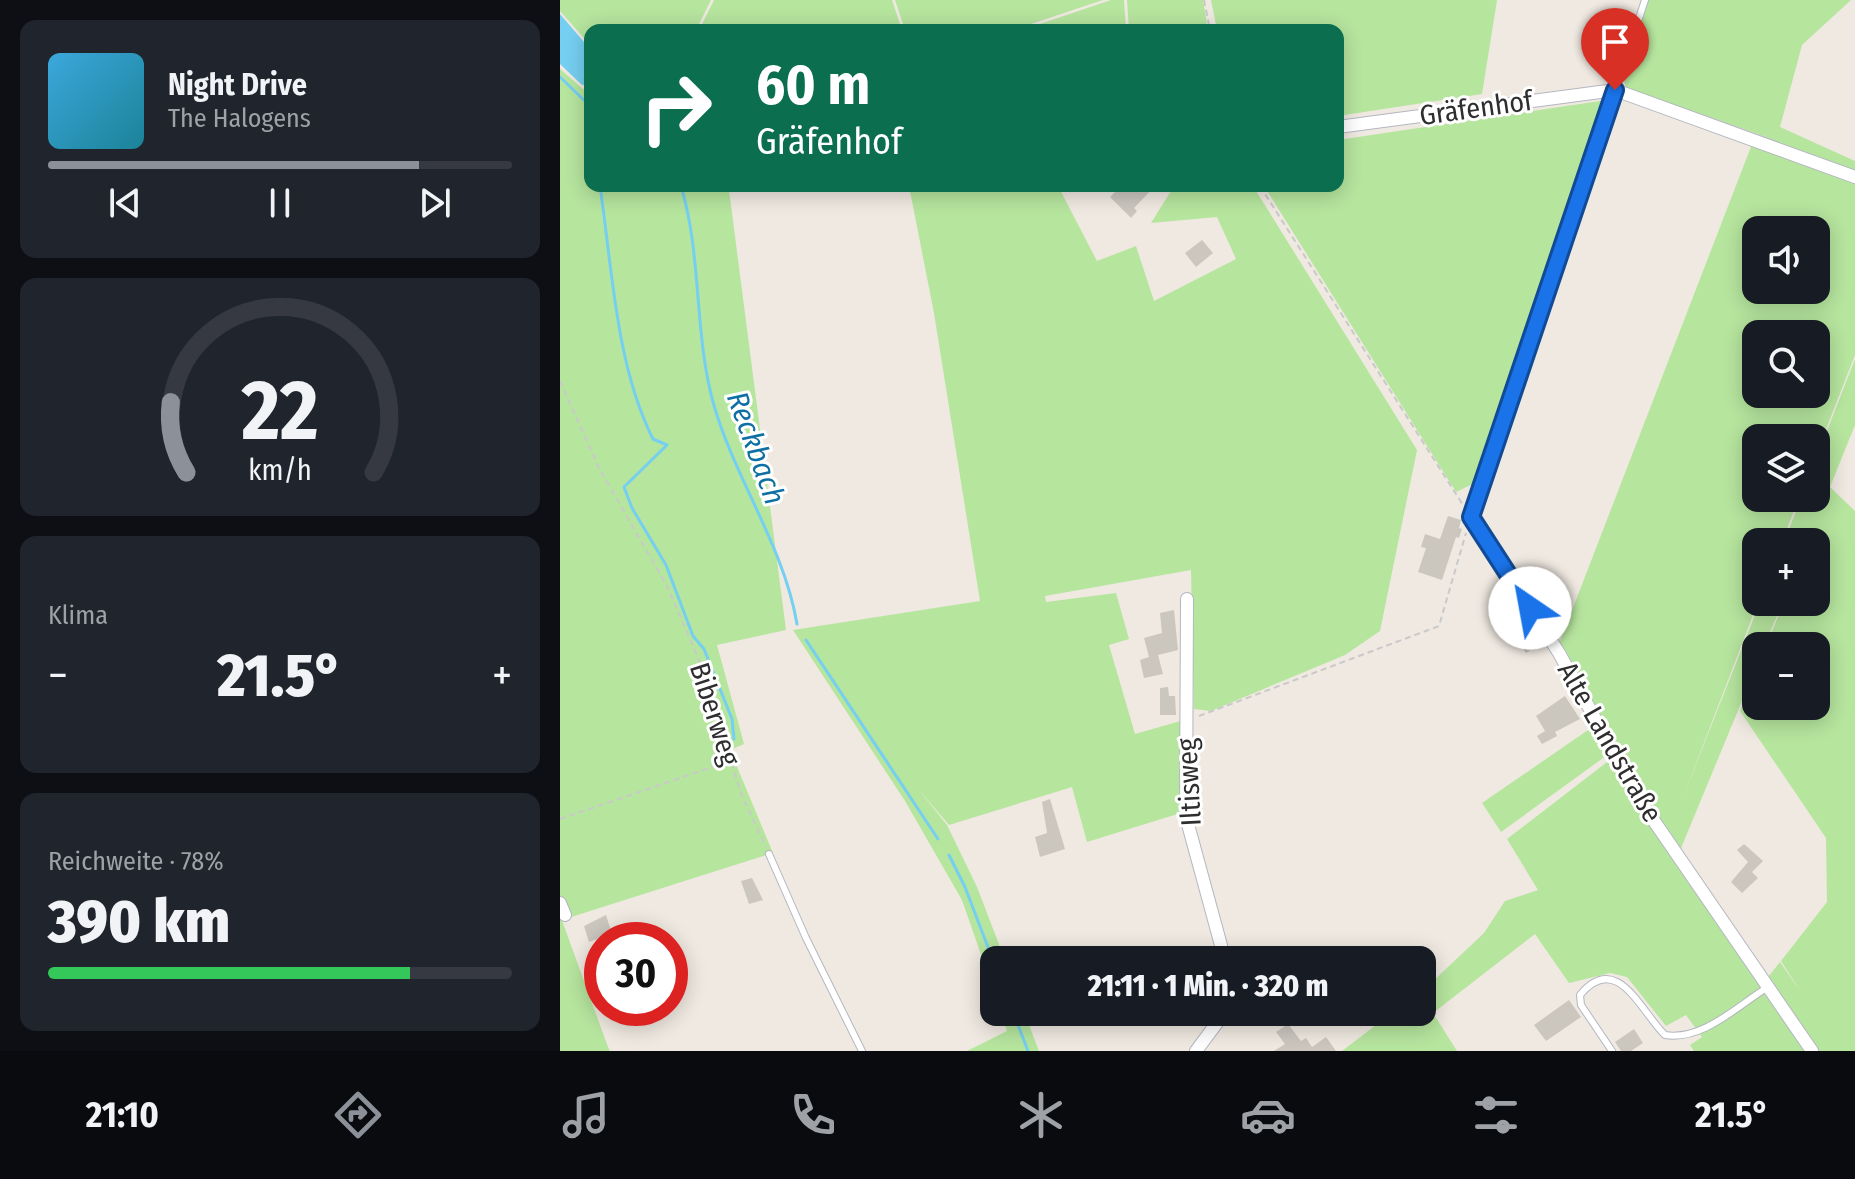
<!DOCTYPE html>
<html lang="de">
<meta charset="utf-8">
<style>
body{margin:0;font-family:"Fira Sans Condensed",sans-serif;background:#20242c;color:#f1f3f6;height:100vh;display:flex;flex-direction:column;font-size:30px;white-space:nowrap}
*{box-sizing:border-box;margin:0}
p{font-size:26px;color:#9ea1a6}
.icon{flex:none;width:44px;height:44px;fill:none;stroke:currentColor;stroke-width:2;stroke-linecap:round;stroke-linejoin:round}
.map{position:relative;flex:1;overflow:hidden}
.drawer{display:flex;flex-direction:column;gap:20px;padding:20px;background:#0d0f14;width:560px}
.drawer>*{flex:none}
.guide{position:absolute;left:24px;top:24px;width:760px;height:168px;border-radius:16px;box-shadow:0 4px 20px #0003;background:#0b6e4f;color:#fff;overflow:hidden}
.controls{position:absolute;left:1182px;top:216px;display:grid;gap:16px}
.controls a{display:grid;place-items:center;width:88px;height:88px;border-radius:16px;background:#171b24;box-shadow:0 4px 20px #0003;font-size:40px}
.speed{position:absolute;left:24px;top:922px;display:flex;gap:16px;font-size:40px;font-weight:700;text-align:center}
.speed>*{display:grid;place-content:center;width:104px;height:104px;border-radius:50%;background:#171b24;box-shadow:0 4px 20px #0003;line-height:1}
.speed .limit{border:12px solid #d22;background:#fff;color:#111}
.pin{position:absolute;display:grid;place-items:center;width:68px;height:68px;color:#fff;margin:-82px -34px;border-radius:50% 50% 50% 0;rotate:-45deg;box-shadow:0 0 8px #0007}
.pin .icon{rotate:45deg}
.me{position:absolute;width:88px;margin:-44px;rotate:327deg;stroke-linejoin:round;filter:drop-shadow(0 0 6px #0008)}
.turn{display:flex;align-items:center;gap:28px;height:168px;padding:0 40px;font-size:36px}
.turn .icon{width:104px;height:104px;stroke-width:2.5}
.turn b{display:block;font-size:56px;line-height:68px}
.big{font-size:60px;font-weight:800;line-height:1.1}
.drawer .card{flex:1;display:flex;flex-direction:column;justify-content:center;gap:12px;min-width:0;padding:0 28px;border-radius:16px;background:#20242c}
.drawer .dial{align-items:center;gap:0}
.dial svg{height:208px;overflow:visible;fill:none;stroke:#363941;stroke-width:7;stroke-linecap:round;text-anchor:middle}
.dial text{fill:#f1f3f6;stroke:none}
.song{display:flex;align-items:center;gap:24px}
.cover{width:96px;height:96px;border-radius:12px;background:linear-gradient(135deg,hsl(200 70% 55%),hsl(190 70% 35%))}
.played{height:8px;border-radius:4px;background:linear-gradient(90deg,#8c9099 80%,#363941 80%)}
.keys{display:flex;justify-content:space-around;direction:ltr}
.heat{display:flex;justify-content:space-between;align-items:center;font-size:44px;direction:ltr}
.charge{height:12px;border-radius:6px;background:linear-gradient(90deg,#34c759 78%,#363941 0)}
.trip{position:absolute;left:420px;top:946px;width:456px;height:80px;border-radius:16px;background:#171b24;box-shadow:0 4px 20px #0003;font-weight:800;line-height:80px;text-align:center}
.tabs{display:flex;height:128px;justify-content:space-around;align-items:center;background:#090b0e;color:#9ea1a6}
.tabs .icon{width:56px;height:56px}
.tabs .selected{color:#8c9099}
.tabs b{font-size:36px;color:#f1f3f6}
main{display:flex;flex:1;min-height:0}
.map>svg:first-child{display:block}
.green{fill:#b6e59e;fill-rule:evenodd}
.water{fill:#75cff0}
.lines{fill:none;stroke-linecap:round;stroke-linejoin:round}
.stream{stroke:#75cff0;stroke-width:3}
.building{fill:#cbc7bf}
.service-casing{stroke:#b4b7c1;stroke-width:8}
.minor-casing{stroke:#b4b7c1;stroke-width:14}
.path{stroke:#c9c9c9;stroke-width:2;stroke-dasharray:6 4;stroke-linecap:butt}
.service{stroke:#fff;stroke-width:6}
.minor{stroke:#fff;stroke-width:12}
.route-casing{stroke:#114b97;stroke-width:20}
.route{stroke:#1a73e8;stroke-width:14}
.labels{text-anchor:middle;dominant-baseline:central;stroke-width:6;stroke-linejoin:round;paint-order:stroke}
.street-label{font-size:28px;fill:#2e2e2e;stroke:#fff}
.water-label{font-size:30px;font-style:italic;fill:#0d6fa3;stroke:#fff}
</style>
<main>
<section class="drawer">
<div class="card">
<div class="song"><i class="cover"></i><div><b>Night Drive</b><p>The Halogens</p></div></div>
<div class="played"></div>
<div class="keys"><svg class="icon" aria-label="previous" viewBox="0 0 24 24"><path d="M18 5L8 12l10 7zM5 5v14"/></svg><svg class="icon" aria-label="pause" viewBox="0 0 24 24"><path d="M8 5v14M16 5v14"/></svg><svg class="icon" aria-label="next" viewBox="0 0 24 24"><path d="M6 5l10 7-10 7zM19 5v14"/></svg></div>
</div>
<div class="card dial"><svg viewBox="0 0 100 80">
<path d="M14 69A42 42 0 1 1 86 69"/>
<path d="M14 69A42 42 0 0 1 8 42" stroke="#8c9099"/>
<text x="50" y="56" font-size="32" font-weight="700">22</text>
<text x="50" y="72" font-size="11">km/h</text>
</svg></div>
<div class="card"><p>Klima</p>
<div class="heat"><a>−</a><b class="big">21.5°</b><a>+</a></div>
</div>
<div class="card"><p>Reichweite · 78%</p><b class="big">390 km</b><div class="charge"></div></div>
</section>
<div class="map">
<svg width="1295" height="1051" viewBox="0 0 1295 1051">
<rect width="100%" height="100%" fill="#efe9e1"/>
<g class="green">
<path d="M0,0H151L136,30H30V45L0,11Z"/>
<path d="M154,0H332L342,30H139Z"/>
<path d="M335,0H543L453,30H345Z"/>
<path d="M551,0H564L566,30H462Z"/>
<path d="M567,0H643L648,30H569Z"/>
<path d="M651,0H937L922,94L778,116V30H657Z"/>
<path d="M1088,0H1291L1242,45L1220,127L1295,161V173L1198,134L1066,88L1064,80Z"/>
<path d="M0,69L23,89L30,87V186H188L169,190L226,630L157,645L184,744L170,750L213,853L8,918L0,897Z"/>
<path d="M1047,100L917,482L896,492L704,186H778V140Z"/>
<path d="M1194,139L1295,179V355L1256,455V438H1196V498H1239L1222,542H1196V602H1198L1122,800L1200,602H1223L1204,646H1196V667L1119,853L999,644ZM1196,230H1256V290H1196ZM1196,334H1256V394H1196Z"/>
<path d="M349,186H498L537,261L576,246L594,301L676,259L657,217L591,223L614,186H693L857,450L820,631L785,655L651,711L634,709L631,570L485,596L486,602L556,593L569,639L549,645L575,734L624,720V812L527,842L512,787L389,825L359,790L387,825L417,887L445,960H434V992L402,900L345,801L233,630L420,601L374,313Z"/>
<path d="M1295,359V425L1270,487L1295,511V1051H1254L1205,981L1220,962L1241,992L1221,961L1267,902L1266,838L1180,711L1196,672V706H1256V646H1206L1224,602H1256V542H1224L1241,498H1256V459Z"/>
<path d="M1034,726L1050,753L941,832L922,803Z"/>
<path d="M1051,759L1247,1051H1134L1130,1045L1142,1037L1126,1015L1106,1026L1067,977L1050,973L1009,983L975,934L873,1013L897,1051H782L833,1012H862V990L869,985L875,991L870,984L924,933L945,901L978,890L947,839Z"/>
<path d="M0,915L48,1047L50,1051H0Z"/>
<path d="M441,1012H464L479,1051H407L447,1031Z"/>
</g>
<path class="water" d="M0,14L30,49V85H22L0,64Z"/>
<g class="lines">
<g class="stream">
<path d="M0,77L30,106"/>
<path d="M29,105L30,116"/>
<path d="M40,186C52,267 56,366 93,439L107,445L64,487L72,508L106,565L133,636L144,649L172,719L174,739"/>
<path d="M121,186C142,256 134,332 153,402C174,478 224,546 237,624"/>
<path d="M246,640L378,839"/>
<path d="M389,855L405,887L434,963"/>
<path d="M453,1012L468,1051"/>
</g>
</g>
<g class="building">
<path d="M561,186H595L574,208L577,211L571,218L550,197Z"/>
<path d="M642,240L653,253L636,267L625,253Z"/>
<path d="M888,516L901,520L899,528L902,529L899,538L896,537L882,580L858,572L866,548L861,547L865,534L880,539Z"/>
<path d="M614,610L618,650L598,655L603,674L584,678L580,660L589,657L584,638L602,633L600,613Z"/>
<path d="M972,628L982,643L966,653L956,639Z"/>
<path d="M608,687L609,696H615L616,715H600V688Z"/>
<path d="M1005,696L1020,719L995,732L997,736L982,744L977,736L985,731L976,716Z"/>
<path d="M490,799L505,849L480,857L475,837L487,833L482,802Z"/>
<path d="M1184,844L1203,861L1192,872L1198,878L1182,893L1171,882L1188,862L1177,850Z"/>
<path d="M192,878L203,900L189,904L181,881Z"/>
<path d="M46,915L52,934L29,942L24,926Z"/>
<path d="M1009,1000L1021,1017L986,1041L974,1025Z"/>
<path d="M728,1024L741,1041L746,1038L752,1047L766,1037L776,1051H714L725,1044L716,1032Z"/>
<path d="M1074,1029L1083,1043L1071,1051H1061L1055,1042Z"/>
</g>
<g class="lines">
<defs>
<g id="service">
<path d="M1055,90L1085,0"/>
<path d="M209,854L246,938L302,1051"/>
<path d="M1052,1051L1021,1005L1020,995C1057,950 1081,1012 1105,1035C1143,1041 1177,1006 1208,987"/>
</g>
<g id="minor">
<path d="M1055,90L911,517L999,653L1081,802L1252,1051"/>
<path d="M778,127L1055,90L1295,177"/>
<path d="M627,599L626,817L665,960"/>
<path d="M0,903L5,915"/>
<path d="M636,1051L665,1012"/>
</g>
</defs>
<use href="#service" class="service-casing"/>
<use href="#minor" class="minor-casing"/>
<g class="path">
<path d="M644,0L650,30"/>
<path d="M700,186L903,505"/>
<path d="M0,381L39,468L108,588L139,660L182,796L206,847"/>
<path d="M639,716L879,626L906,533"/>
<path d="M0,819L170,761"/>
</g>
<use href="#service" class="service"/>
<use href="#minor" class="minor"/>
</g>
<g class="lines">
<defs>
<path id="route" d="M970,608L911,517L1055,90"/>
</defs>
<use href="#route" class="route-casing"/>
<use href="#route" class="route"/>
</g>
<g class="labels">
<g class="street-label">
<text transform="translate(916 108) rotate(-8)">Gräfenhof</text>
<text transform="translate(155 714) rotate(72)">Biberweg</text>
<text transform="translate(1050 742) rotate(60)">Alte Landstraße</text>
<text transform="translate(629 782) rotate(-93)">Iltisweg</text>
</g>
<g class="water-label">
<text transform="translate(196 448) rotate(70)">Reckbach</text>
</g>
</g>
</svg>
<div class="controls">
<a><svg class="icon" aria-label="sound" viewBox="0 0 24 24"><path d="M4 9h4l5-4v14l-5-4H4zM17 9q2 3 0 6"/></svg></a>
<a><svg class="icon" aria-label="search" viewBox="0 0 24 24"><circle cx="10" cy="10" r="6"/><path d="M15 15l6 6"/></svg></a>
<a><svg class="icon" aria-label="layers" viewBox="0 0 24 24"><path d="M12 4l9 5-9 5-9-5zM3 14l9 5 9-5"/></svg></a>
<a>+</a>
<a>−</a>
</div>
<div class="speed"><div class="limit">30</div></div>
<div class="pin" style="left:1055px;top:90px;background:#d93025"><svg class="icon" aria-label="arrive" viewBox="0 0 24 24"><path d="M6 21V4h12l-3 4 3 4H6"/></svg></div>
<svg class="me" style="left:970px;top:608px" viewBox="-20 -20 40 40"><circle r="19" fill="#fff"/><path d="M0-13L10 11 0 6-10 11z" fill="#1a73e8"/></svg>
<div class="trip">21:11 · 1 Min. · 320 m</div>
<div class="guide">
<div class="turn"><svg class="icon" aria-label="right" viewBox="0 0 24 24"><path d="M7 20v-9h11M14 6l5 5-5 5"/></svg><div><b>60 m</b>Gräfenhof</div></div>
</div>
</div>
</main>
<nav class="tabs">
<b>21:10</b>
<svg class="icon selected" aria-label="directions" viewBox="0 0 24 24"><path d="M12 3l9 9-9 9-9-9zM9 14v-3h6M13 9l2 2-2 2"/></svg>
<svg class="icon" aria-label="music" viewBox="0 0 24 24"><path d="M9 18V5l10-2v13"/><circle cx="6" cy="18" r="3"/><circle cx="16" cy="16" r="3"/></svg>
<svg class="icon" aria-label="phone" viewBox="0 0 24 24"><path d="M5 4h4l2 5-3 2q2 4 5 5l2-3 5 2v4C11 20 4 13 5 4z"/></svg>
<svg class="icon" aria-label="climate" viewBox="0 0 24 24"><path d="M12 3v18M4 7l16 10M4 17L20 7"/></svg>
<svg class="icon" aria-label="car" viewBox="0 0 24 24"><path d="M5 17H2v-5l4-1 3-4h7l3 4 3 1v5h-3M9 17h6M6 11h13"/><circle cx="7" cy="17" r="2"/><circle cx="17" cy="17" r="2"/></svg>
<svg class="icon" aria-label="filters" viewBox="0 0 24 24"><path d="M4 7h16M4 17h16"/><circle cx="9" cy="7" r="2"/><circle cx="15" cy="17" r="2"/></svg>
<b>21.5°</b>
</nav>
